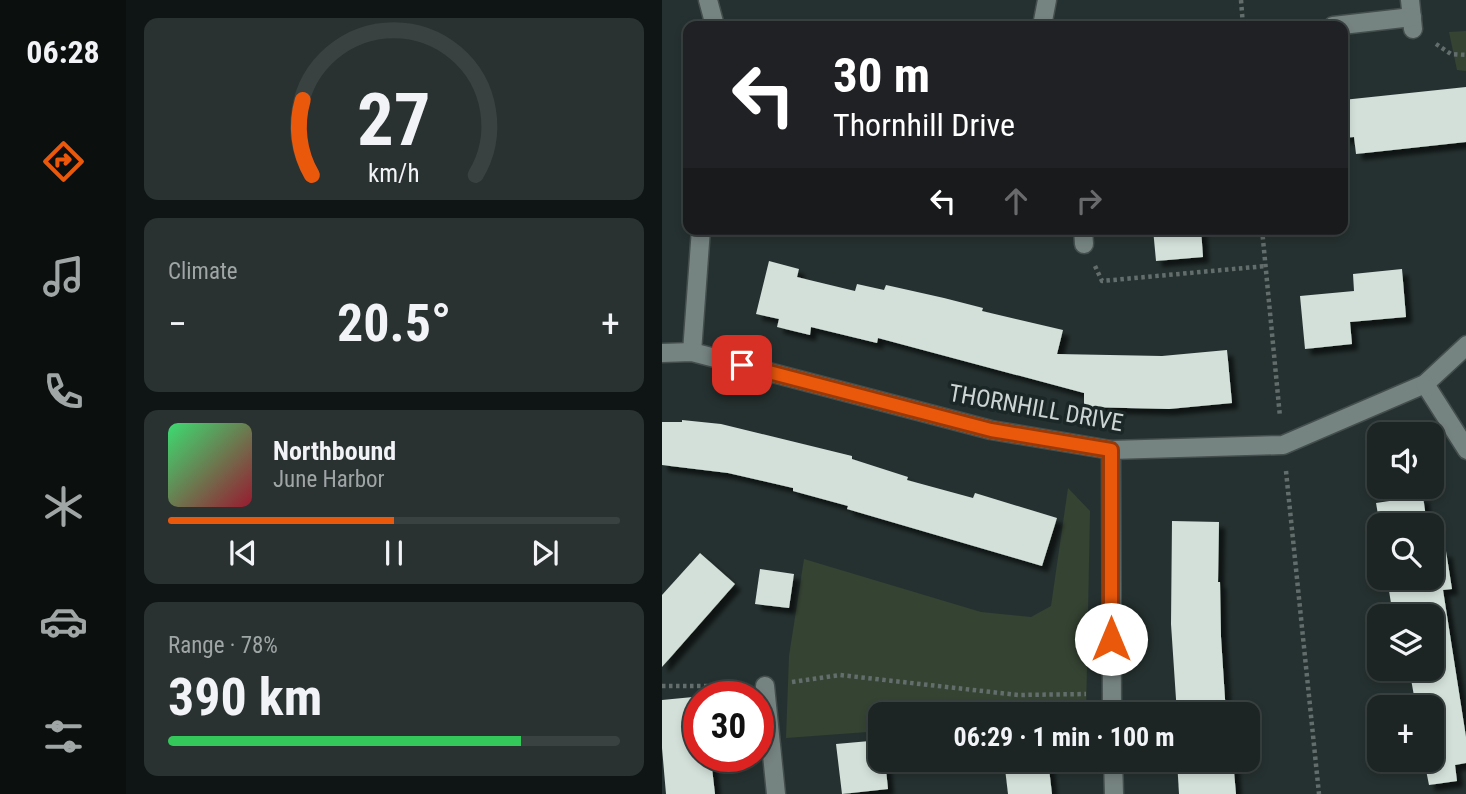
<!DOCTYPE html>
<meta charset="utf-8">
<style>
body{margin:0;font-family:"Roboto Condensed",sans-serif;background:#293131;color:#f1f3f6;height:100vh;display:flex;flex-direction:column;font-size:26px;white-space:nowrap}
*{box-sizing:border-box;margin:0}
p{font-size:23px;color:#a0a5a6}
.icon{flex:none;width:38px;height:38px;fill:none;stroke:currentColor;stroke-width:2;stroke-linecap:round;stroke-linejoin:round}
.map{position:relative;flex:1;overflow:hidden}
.details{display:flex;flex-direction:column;gap:18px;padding:18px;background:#0f1414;width:536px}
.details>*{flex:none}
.guide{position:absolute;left:21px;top:21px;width:665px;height:214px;border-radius:14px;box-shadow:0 4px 10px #0003,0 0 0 2px #3a4241;background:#202124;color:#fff;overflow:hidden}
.fabs{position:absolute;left:705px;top:422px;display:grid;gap:14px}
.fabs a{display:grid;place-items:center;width:77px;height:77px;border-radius:14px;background:#1c2524;box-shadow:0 4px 10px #0003,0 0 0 2px #3a4241;font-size:35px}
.speed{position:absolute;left:21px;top:681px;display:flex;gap:14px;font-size:35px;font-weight:700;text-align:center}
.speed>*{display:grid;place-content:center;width:91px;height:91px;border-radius:50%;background:#1c2524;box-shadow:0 4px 10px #0003,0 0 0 2px #3a4241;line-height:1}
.speed .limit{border:10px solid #d22;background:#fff;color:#111}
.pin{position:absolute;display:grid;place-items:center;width:60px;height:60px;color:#fff;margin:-30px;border-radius:14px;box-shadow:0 4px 10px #0006}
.me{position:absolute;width:77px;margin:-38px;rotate:0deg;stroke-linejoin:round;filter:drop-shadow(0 0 5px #0008)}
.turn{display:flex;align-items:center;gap:24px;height:147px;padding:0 35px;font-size:32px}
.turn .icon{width:91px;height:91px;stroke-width:2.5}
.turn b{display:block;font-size:49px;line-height:60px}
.lanes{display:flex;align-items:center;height:66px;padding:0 35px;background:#0003;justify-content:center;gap:35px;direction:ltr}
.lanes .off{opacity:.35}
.big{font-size:52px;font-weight:700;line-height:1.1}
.details .card{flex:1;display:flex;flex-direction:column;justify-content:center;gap:10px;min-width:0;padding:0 24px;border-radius:14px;background:#293131}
.details .dial{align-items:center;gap:0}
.dial svg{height:182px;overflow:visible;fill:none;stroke:#3a4241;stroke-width:7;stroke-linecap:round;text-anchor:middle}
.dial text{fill:#f1f3f6;stroke:none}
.song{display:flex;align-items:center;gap:21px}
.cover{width:84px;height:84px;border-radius:10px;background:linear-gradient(135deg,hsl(140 70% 55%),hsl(350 70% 35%))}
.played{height:7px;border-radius:4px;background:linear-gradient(90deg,#ea580c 50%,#3a4241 50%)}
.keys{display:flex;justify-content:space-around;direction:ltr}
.heat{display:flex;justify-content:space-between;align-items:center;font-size:38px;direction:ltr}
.charge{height:10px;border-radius:5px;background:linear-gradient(90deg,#34c759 78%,#3a4241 0)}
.trip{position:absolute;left:206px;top:702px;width:392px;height:70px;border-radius:14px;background:#1c2524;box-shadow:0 4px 10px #0003,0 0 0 2px #3a4241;font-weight:700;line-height:70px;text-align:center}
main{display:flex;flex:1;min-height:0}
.tabs{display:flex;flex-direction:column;width:126px;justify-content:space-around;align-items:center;background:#0b0f0e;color:#a0a5a6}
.tabs .icon{width:49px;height:49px}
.tabs .active{color:#ea580c}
.tabs b{font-size:32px;color:#f1f3f6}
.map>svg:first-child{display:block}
.green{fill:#354333}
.building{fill:#d3e0d9;filter:url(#shadow)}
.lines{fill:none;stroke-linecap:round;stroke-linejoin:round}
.minor-casing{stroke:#434e4d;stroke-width:21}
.path{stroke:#626d6c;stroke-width:4.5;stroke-dasharray:3.5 3.5;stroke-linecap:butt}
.minor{stroke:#758381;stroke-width:18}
.route-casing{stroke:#983908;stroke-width:18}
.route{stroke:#ea580c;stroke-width:12}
.labels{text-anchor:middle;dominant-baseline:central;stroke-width:7;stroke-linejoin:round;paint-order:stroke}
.street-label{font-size:24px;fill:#cdd5d4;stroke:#1b2726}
</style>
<main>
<nav class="tabs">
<b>06:28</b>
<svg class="icon active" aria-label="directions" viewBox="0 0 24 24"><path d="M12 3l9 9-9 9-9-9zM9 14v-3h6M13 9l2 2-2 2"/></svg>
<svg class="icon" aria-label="music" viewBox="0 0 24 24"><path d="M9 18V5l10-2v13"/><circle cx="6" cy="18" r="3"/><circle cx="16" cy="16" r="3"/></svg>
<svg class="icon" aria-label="phone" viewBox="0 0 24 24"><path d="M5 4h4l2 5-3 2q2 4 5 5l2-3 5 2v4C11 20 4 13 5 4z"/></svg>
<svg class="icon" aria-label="climate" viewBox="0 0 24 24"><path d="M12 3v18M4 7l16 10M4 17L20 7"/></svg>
<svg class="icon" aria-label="car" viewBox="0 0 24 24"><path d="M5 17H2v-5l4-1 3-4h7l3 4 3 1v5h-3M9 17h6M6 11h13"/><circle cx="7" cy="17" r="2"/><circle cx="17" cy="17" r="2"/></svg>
<svg class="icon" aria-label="filters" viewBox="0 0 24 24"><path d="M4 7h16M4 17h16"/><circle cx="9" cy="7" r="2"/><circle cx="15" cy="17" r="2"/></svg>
</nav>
<section class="details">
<div class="card dial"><svg viewBox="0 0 100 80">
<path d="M14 69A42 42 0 1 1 86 69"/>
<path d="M14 69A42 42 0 0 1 10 36" stroke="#ea580c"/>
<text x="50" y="56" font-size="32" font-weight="700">27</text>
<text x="50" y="72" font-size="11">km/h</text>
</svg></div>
<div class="card"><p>Climate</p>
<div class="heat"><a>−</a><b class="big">20.5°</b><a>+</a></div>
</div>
<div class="card">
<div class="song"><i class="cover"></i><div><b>Northbound</b><p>June Harbor</p></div></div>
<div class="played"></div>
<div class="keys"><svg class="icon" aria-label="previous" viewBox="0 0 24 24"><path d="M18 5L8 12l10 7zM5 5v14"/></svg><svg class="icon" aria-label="pause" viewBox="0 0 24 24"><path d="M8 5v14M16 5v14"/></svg><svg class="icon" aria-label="next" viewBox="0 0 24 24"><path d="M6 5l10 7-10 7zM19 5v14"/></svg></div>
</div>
<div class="card"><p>Range · 78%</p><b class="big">390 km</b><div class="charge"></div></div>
</section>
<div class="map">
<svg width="805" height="794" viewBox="0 0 805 794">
<defs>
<filter id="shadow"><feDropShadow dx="6" dy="6" stdDeviation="2" flood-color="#0009"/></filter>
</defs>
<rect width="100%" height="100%" fill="#253130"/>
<g class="green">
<path d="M804,31V71L795,70L787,32Z"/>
<path d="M406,488L428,511L424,714H219V731L124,738L127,656L142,559L319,612L369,617L389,606Z"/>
</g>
<g class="building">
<path d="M804,87V142L694,154L692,137L681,138V100Z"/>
<path d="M491,229H539L541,257L494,261Z"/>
<path d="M107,261L137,269L135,277L193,291L195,284L222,290L224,285L282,298L321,308L320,311L401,330L395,354L500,356L565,350L570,403L507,409L422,407V393L216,338L215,343L149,327L148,335L115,327L117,319L94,314Z"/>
<path d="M740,269L744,317L688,322L690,344L643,349L638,296L692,291L691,274Z"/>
<path d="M20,420L59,424L190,456V459L246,477L245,480L311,498L313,493L395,518L380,566L185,509L186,506L131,491V488L66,473L0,465V422H20Z"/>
<path d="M761,496L765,525L718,526L714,503Z"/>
<path d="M510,521L557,522L556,582H558L559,637L564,714H515L509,624Z"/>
<path d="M784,551L790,589L781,590L804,737V763L793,765L795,781L767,785L762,760H770V707H754L747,668H770V616H731L725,578H770V553Z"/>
<path d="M38,553L73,584L0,667V595Z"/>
<path d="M98,569L132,574L127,608L93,604Z"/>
<path d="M31,697L37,760L49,759L53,794H4L0,748V700Z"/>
<path d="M219,740V760H223L226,789L180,794L174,744Z"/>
<path d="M342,760H386L390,794H346Z"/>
<path d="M515,760H571L574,794H517Z"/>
</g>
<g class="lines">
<defs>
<g id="minor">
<path d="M46,0L53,26"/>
<path d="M748,0L751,29"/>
<path d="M380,26L385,0"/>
<path d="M671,26L750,17"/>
<path d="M421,229L422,244"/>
<path d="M30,352L39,229"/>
<path d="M0,353L30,352L329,430L449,450L621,445L763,384L805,345"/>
<path d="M763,384L805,450"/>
<path d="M449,450L450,714"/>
<path d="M103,686L114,794"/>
<path d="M451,760L452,794"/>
</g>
</defs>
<use href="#minor" class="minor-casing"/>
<g class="path">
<path d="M579,0L581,26"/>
<path d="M774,44L789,54L805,55"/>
<path d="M600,229L618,417"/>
<path d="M433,266L440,281L604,266"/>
<path d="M624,471L657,794"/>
<path d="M130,682L178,675L356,695L424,694"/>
<path d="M0,686H76"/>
</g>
<use href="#minor" class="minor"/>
</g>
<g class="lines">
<defs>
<path id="route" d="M80,365L329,430L449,450V639"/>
</defs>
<use href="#route" class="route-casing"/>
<use href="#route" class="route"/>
</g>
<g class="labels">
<g class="street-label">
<text transform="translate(374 408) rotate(10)">THORNHILL DRIVE</text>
</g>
</g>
</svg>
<div class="fabs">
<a><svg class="icon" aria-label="sound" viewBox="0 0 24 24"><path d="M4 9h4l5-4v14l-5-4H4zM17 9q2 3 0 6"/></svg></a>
<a><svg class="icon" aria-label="search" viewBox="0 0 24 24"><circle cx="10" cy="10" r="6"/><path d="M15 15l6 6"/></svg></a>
<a><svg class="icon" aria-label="layers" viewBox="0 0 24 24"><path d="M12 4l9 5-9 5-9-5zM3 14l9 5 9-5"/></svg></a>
<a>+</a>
</div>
<div class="speed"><div class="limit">30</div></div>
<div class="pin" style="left:80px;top:365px;background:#d93025"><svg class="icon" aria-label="arrive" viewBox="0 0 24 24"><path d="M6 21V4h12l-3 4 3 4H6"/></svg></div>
<svg class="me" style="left:449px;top:639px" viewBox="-20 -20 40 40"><circle r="19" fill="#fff"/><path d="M0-13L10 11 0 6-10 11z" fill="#ea580c"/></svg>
<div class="trip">06:29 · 1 min · 100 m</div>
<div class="guide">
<div class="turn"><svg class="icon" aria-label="left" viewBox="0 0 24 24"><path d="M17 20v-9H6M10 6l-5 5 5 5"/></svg><div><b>30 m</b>Thornhill Drive</div></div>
<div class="lanes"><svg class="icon" aria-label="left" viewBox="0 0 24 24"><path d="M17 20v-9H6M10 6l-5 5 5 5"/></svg><svg class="icon off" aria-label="ahead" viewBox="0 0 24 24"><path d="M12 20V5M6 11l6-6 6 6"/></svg><svg class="icon off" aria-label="right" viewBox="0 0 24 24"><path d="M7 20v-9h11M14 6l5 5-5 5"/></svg></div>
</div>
</div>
</main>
